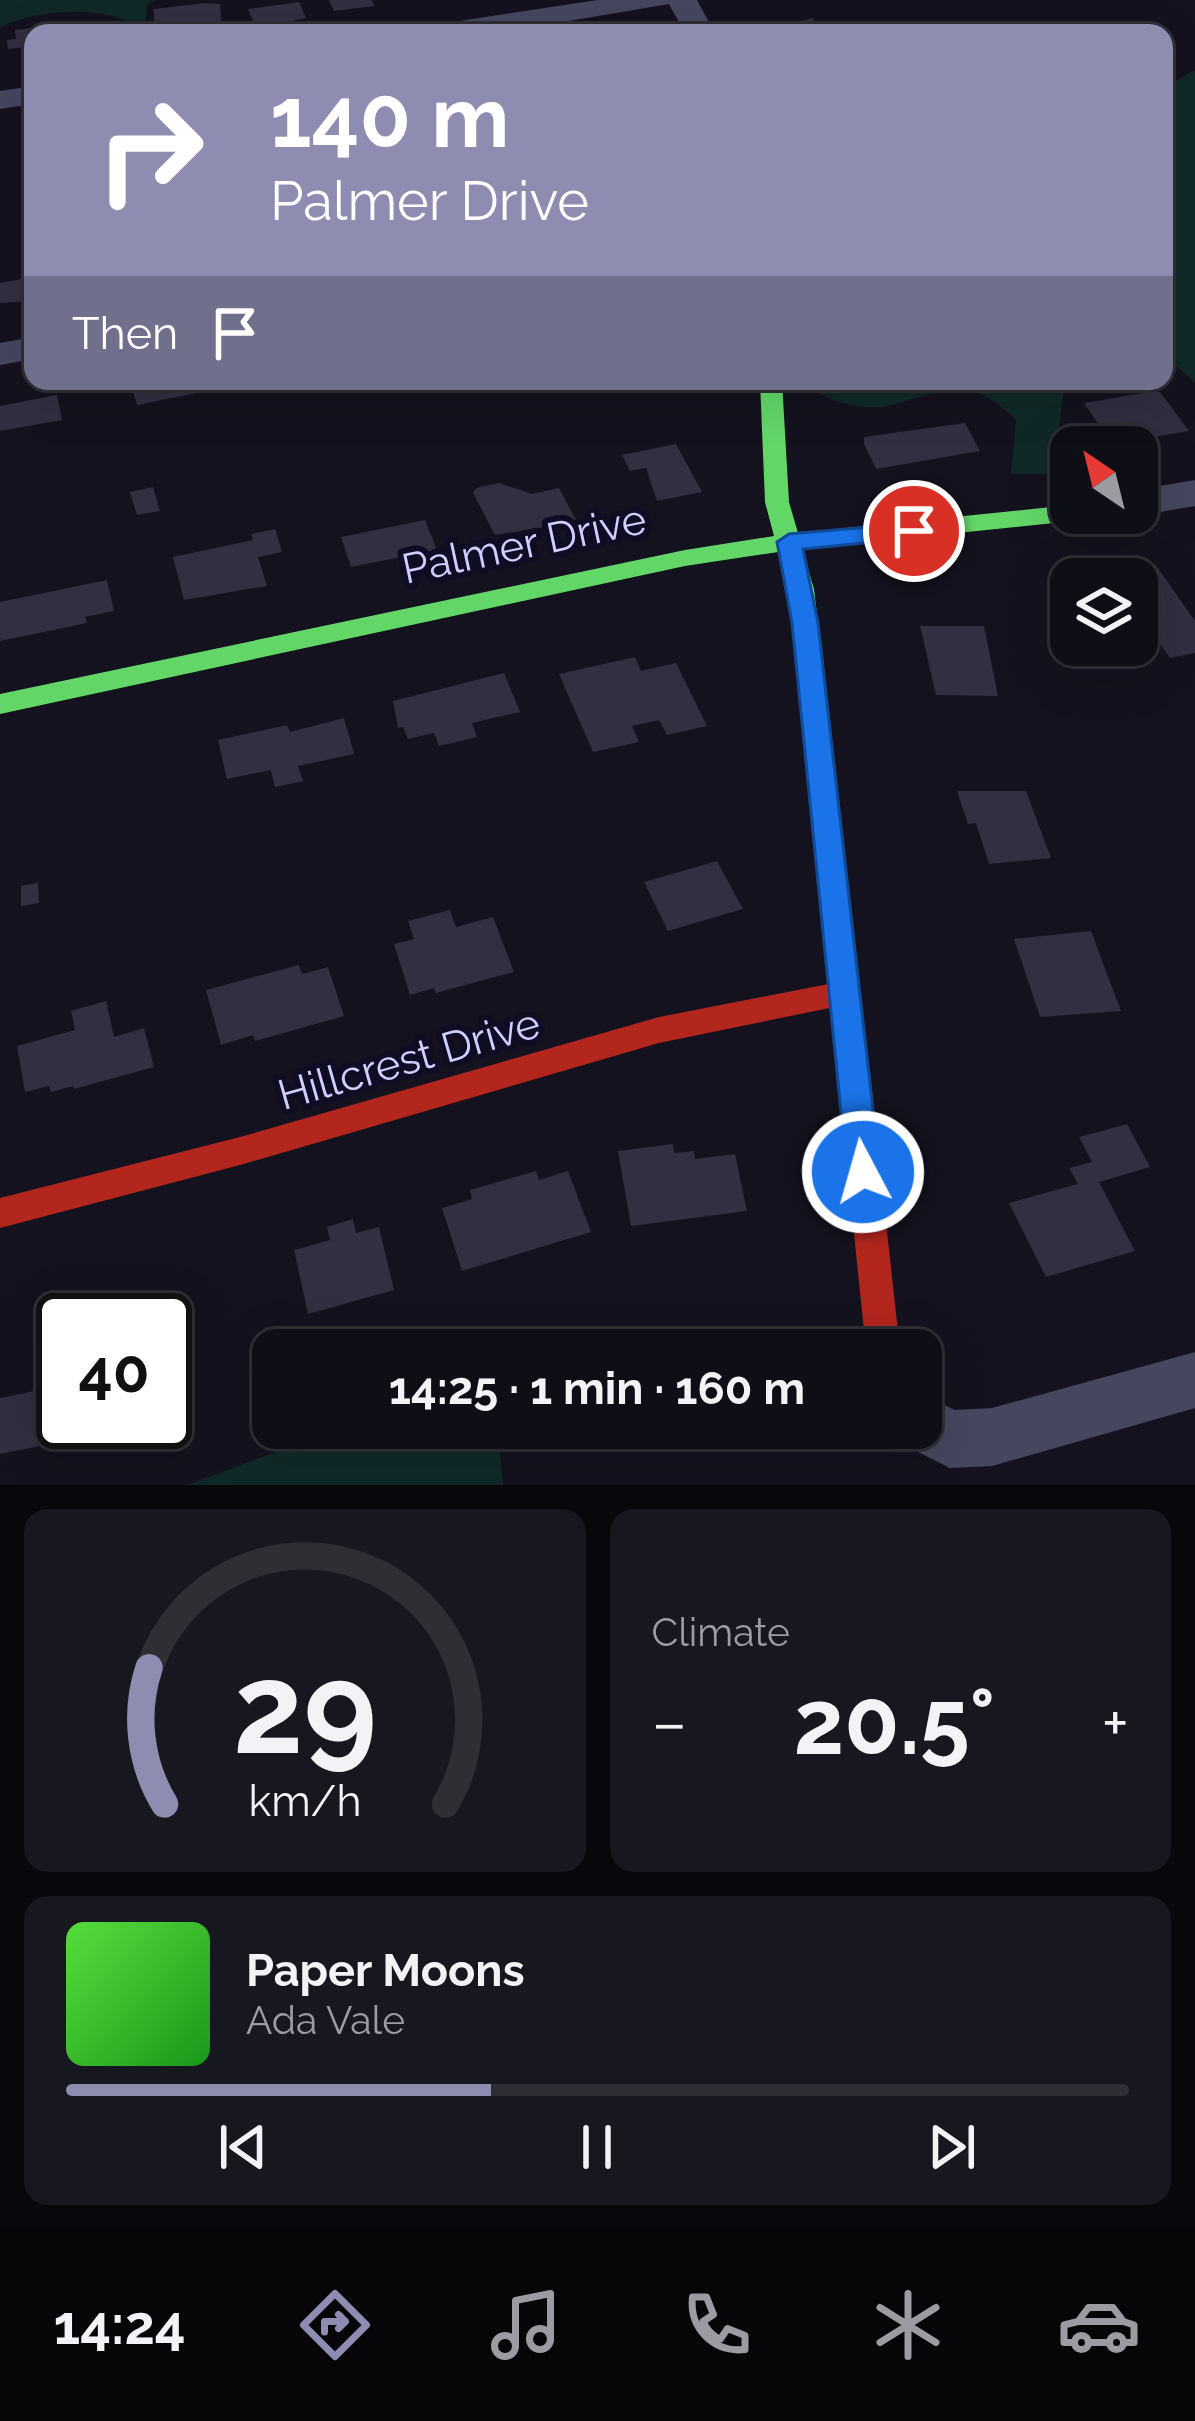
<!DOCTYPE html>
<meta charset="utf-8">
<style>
body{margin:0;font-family:Raleway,sans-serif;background:#17171f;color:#f1f3f6;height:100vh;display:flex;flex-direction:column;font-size:45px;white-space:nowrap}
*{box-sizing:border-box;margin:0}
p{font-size:39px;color:#9b9ca1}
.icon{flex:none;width:66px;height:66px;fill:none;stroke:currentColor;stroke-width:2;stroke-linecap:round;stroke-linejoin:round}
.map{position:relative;height:1485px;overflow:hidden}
.details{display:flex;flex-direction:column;gap:24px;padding:24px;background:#08080c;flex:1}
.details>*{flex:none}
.guide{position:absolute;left:24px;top:24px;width:1149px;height:366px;border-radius:24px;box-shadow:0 12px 48px #0002,0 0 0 3px #2e2e35;background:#8e8cb0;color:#fff;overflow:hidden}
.needle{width:78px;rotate:325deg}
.controls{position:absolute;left:1050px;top:426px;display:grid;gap:24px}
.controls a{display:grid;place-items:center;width:108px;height:108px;border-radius:24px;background:#0e0e16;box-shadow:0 12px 48px #0002,0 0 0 3px #2e2e35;font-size:60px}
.speed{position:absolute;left:36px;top:1293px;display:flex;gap:24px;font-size:60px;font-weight:700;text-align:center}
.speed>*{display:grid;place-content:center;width:156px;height:156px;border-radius:50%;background:#0e0e16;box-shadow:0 12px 48px #0002,0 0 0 3px #2e2e35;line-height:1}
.speed .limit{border:6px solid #111;border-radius:18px;background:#fff;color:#111}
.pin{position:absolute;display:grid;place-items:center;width:102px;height:102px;color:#fff;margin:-51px;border:6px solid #fff;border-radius:50%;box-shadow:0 3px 12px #0007}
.me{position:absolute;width:132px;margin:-66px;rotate:354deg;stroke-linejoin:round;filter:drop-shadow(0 0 9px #0008)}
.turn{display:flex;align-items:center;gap:42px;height:252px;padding:0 48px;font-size:54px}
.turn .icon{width:156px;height:156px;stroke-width:2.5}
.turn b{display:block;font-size:84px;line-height:102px}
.then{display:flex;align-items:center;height:114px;padding:0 48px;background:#0003;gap:24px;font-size:45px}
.big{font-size:90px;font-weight:700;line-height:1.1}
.details .widget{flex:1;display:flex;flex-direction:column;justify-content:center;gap:18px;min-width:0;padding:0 42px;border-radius:24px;background:#17171f}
.details .dial{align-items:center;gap:0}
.dial svg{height:312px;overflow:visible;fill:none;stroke:#2e2e35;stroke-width:7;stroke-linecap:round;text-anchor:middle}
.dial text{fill:#f1f3f6;stroke:none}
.song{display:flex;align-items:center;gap:36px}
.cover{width:144px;height:144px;border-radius:18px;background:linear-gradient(135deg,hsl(110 70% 55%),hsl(120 70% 35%))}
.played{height:12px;border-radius:6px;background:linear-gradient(90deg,#8e8cb0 40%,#2e2e35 40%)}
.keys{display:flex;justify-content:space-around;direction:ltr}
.heat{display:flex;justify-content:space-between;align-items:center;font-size:66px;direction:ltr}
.details .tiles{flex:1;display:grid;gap:24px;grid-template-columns:1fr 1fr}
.widget:last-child{grid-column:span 2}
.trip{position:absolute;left:252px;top:1329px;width:690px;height:120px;border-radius:24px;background:#0e0e16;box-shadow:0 12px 48px #0002,0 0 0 3px #2e2e35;font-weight:700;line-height:120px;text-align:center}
.tabs{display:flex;height:192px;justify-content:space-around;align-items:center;background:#060609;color:#9b9ca1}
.tabs .icon{width:84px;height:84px}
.tabs .on{color:#8e8cb0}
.tabs b{font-size:54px;color:#f1f3f6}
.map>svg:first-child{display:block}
.green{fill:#102928}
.building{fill:#312f40}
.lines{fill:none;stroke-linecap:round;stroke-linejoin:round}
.street{fill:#46475f;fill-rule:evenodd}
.fast{fill:#63d668;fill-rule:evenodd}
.jam{fill:#b3261e;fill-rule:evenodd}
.route{fill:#1a73e8;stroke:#114b97;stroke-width:3}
.labels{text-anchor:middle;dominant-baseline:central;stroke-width:12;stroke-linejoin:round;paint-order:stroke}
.street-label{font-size:42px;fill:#d0ceff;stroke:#0f0d23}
</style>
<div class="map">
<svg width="1195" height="1485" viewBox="0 0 1195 1485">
<rect width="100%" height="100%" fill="#13121e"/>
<g class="green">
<path d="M0,0H156L148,4L143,33H123L125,20C89,6 35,11 0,27Z"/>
<path d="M1195,70V383L1164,355V88Z"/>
<path d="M804,381H1065L1053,474H1011L1016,420C970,375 947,389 893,405C867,413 821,401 804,381Z"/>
<path d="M339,1428H498L503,1485H187Z"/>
</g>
<g class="building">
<path d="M329,0H372L374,6L334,11Z"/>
<path d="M299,2L306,18L278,24L255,26L248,9Z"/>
<path d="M205,3L220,4L221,22L154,26V9Z"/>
<path d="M811,18L835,33H789L782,29Z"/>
<path d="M66,24L67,33H33V46L8,49L7,40L16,39L15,30Z"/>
<path d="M22,279L24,289L33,287V301L0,303V283Z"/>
<path d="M130,381H208L212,390L137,405Z"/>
<path d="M1149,392H1160L1189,431L1153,437L1146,428L1106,435L1084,403Z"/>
<path d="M57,395L62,420L0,431V406Z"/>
<path d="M965,423L980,451L876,469L864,444V437Z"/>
<path d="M676,444L702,492L657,501L646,468L630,471L622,455Z"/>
<path d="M499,483L532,494L559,488L577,522L495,535L473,493L476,488Z"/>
<path d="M153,487L160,511L137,515L130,492Z"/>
<path d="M425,520L437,550L351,567L341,537Z"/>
<path d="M275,529L282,552L258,557L267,586L184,600L173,557L253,540L251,534Z"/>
<path d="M1155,564L1195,621V653L1170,658L1137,610V579H1090Z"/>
<path d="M107,580L114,611L85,617L87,623L0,641V602Z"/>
<path d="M920,626H984L998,696L936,695Z"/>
<path d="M635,657L641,671L676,663L707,726L667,735L659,720L632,726L639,742L593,752L559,674Z"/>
<path d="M504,673L520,712L472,723L477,737L439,746L434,733L408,739L403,727L398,728L393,701Z"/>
<path d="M344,718L354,754L298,766L303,781L275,787L271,770L227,779L218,740L287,725L290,732Z"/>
<path d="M957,791H1026L1051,858L989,864L976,823L968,824Z"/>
<path d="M717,861L743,909L668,931L644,882Z"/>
<path d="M38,883L39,903L21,906V886Z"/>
<path d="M450,910L456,927L493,917L514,972L436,993L434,988L410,995L394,944L414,939L408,921Z"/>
<path d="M1091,931L1121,1011L1040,1017L1014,939Z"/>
<path d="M299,965L302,974L328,967L344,1016L255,1041L253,1035L221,1045L206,990Z"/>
<path d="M106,1001L114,1037L144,1028L154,1067L74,1089L73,1086L51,1092L49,1086L25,1092L17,1046L75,1030L71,1011Z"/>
<path d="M1127,1124L1150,1167L1099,1182L1135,1251L1046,1277L1009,1203L1078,1184L1069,1168L1092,1162L1079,1137Z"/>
<path d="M673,1144L674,1153L694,1151L695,1159L735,1154L747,1211L631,1226L618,1151Z"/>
<path d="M536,1171L539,1180L568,1171L591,1232L462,1271L442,1208L472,1199L470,1190Z"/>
<path d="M353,1219L356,1233L379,1227L394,1290L308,1314L294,1250L330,1240L327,1227Z"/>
<path d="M63,1333V1415L55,1417V1443L0,1454V1398L54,1387L52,1335Z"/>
</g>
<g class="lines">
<g class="street">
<path d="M598,0H697L715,33H685L669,4L498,33H424L439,24Z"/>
<path d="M33,86V104L0,109V91Z"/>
<path d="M33,337V359L0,365V343Z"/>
<path d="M1195,480V506L1137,516L1126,513H1137V490Z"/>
<path d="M1195,1352V1408L992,1466L950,1468L900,1443L893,1428H921V1394L955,1410L992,1408Z"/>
</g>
<path class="fast" d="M760,381H782L789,502L798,533L1071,505V513H1085L1073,521L802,549L814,589L868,1059L863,1068L852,1072L841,1068L836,1059L788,589L778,552L685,566L0,714V694L685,550L774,536L765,502Z"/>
<g class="jam">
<path d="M844,981L855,984L859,993L855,1002L844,1005L659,1043L240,1165L0,1228V1198L240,1137L659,1017Z"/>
<path d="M852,1046L863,1050L868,1059L900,1350H866L836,1059L841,1050Z"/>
</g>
</g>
<path class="route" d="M914,523L923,526L926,531L923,537L803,549L818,623L880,1172L875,1182L863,1186L852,1182L847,1172L792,623L777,542L789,534Z"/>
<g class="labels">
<g class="street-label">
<text transform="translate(524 544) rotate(-12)">Palmer Drive</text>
<text transform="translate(409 1059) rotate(-16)">Hillcrest Drive</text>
</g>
</g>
</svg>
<div class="controls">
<a><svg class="needle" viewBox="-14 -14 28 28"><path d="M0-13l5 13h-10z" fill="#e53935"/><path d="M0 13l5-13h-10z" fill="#9b9ca1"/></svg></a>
<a><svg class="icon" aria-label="layers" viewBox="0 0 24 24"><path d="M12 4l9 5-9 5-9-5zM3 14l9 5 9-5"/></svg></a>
</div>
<div class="speed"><div class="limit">40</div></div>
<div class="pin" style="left:914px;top:531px;background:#d93025"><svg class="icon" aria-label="arrive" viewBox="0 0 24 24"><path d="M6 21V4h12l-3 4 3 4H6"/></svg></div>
<svg class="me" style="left:863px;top:1172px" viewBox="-20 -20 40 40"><circle r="17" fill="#1a73e8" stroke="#fff" stroke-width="3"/><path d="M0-11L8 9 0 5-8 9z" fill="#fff"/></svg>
<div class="trip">14:25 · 1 min · 160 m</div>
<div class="guide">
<div class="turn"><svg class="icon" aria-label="right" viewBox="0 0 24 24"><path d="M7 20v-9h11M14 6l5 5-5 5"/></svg><div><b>140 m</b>Palmer Drive</div></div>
<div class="then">Then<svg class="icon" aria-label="arrive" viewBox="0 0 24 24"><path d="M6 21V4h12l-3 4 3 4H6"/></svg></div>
</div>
</div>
<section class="details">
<div class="tiles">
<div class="widget dial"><svg viewBox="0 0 100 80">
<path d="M14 69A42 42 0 1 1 86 69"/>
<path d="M14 69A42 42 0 0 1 10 34" stroke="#8e8cb0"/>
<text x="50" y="56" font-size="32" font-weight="700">29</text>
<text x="50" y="72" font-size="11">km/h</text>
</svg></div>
<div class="widget"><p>Climate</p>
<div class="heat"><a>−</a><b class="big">20.5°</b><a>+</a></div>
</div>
<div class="widget">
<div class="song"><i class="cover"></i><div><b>Paper Moons</b><p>Ada Vale</p></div></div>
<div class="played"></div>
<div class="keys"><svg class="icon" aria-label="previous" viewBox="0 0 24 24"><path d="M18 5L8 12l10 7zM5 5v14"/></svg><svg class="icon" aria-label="pause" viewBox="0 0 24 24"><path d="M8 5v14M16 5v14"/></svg><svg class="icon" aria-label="next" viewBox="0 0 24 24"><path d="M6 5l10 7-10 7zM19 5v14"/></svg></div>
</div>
</div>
</section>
<nav class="tabs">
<b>14:24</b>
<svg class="icon on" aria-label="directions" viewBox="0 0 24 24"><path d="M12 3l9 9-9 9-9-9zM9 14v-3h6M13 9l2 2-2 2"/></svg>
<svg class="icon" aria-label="music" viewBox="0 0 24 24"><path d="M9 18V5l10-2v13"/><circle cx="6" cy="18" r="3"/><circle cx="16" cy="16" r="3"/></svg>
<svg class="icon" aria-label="phone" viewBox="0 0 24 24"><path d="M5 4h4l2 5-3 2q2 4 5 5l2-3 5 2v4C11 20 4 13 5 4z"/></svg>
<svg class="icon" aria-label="climate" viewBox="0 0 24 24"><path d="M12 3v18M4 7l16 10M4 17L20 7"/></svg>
<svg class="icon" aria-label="car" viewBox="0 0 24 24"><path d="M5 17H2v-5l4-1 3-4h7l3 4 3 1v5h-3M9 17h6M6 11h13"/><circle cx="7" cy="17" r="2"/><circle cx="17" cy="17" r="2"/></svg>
</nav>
